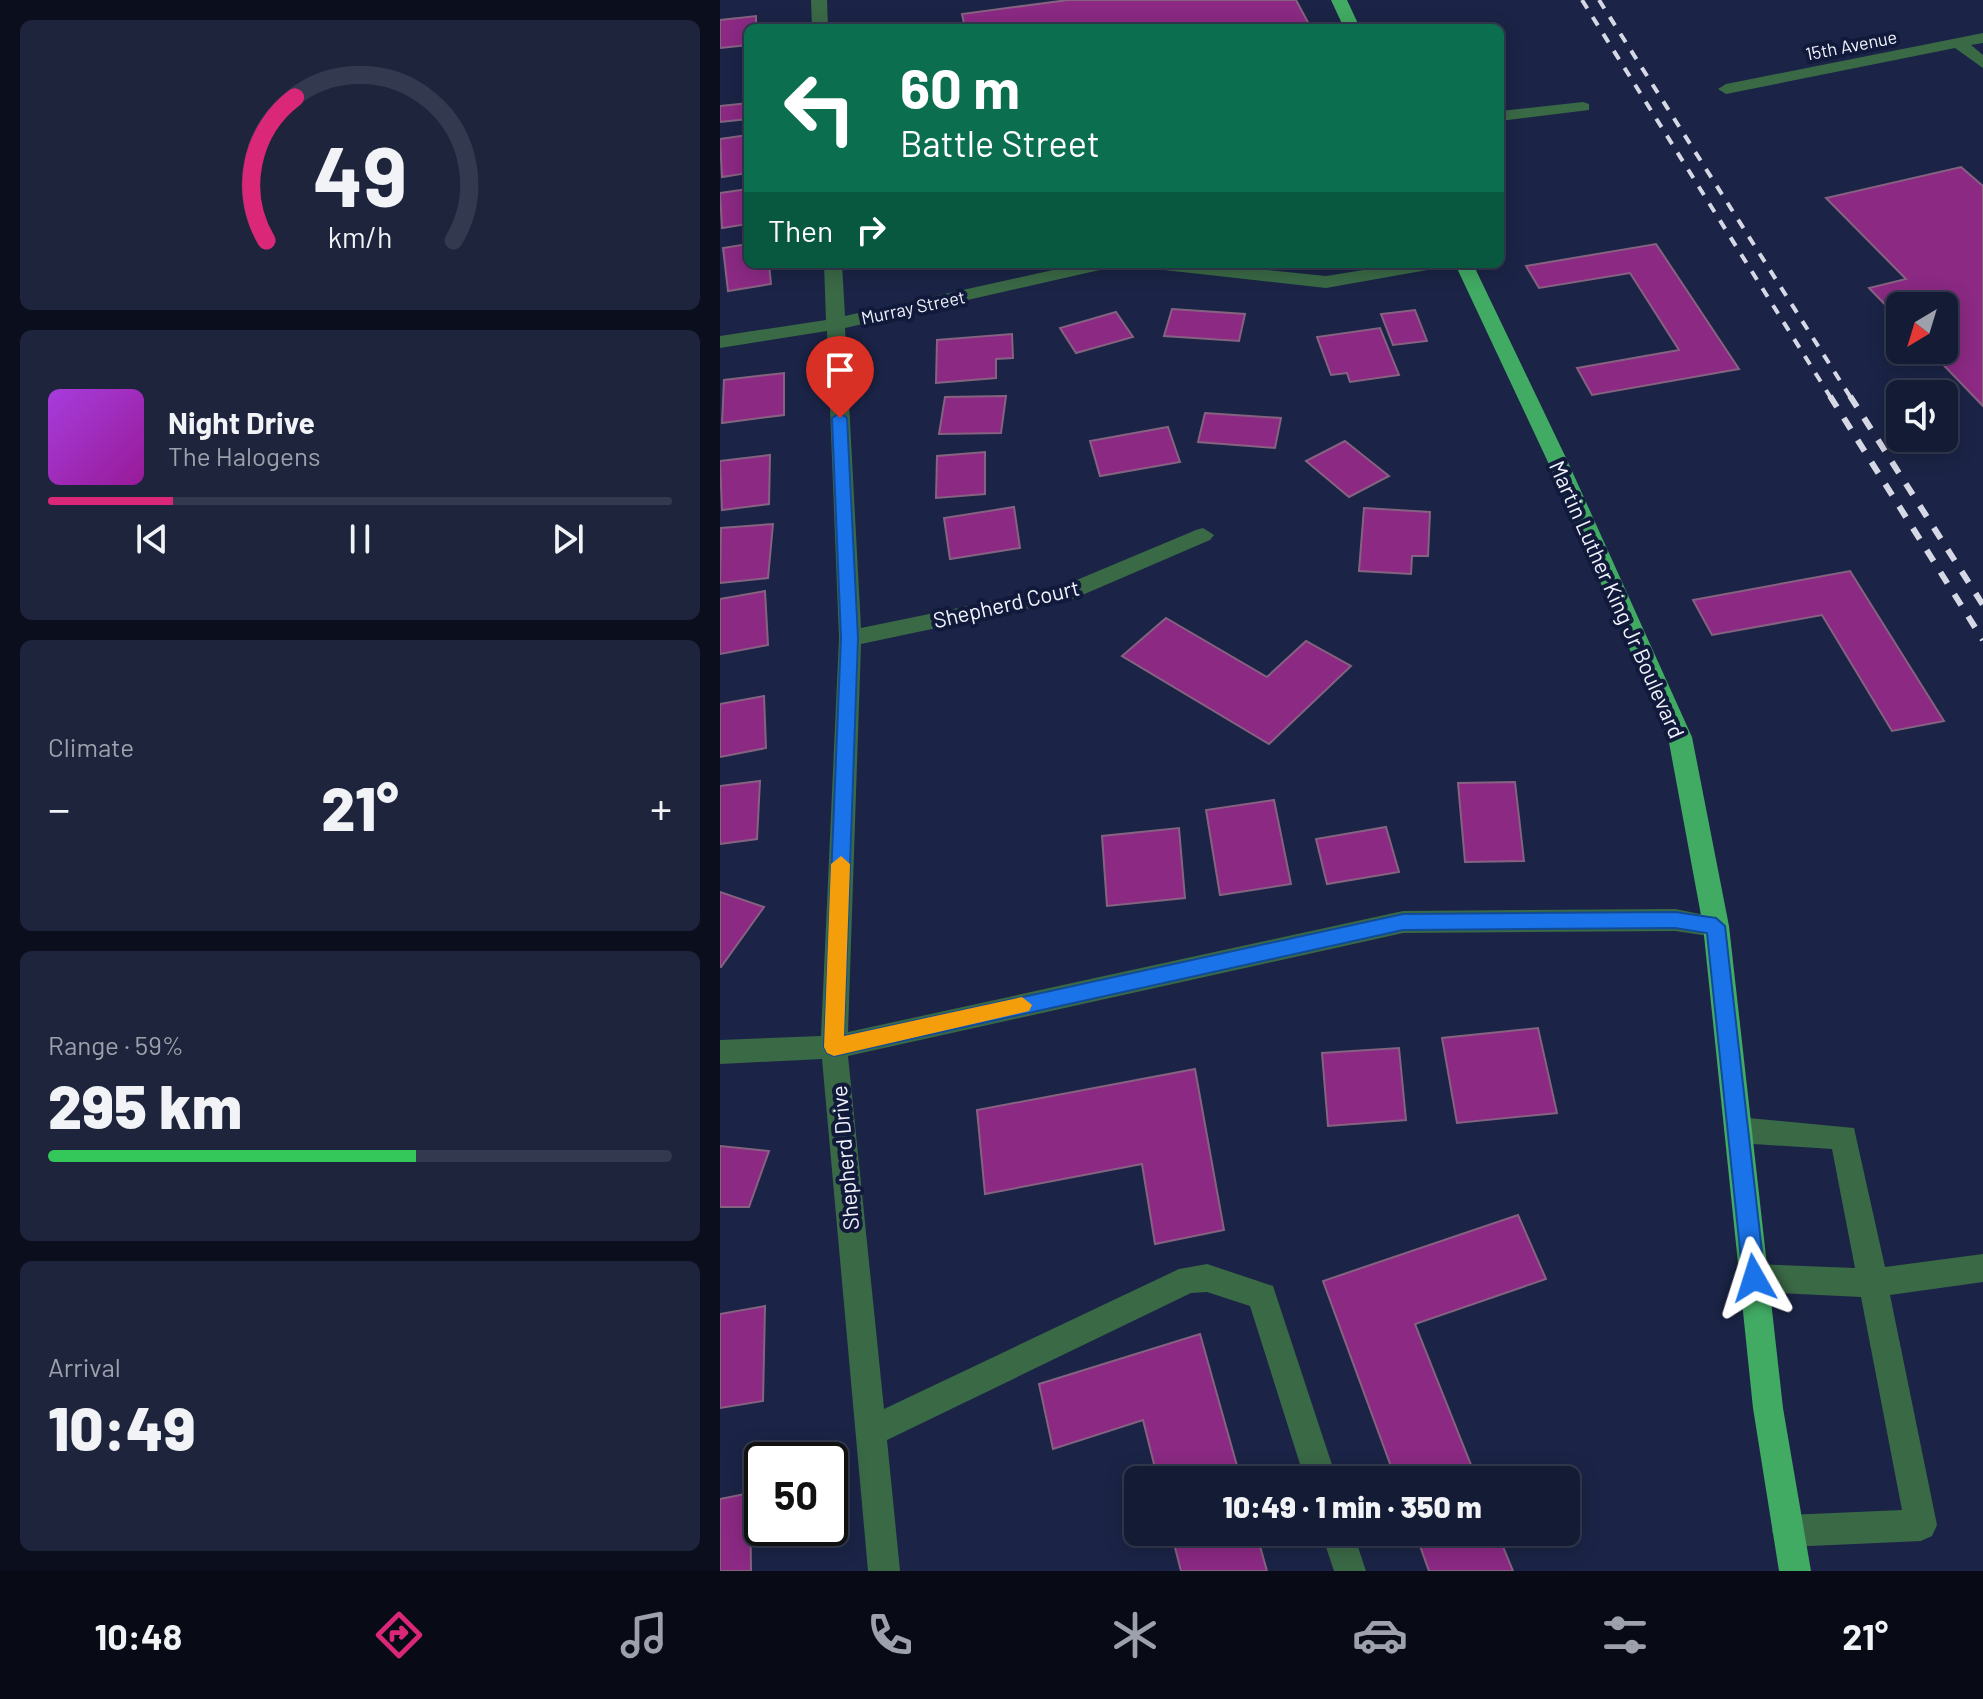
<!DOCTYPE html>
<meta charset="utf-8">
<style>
body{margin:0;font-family:Barlow,sans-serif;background:#1d243c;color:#f1f3f6;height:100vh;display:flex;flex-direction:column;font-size:30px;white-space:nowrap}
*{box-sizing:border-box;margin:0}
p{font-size:26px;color:#9da1ac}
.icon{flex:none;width:44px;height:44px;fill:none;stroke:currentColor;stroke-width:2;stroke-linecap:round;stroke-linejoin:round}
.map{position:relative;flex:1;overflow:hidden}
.sheet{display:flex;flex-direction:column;gap:20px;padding:20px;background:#0b0f1d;width:720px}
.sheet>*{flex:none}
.top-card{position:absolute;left:24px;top:24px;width:760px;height:244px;border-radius:12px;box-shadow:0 4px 20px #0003,0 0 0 2px #33394f;background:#0b6e4f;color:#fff;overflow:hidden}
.needle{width:52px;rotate:218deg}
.fabs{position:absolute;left:1166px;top:292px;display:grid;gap:16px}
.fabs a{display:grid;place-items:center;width:72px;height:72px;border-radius:12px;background:#141b34;box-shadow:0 4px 20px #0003,0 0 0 2px #33394f;font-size:40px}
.speed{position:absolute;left:24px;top:1442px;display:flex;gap:16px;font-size:40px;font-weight:700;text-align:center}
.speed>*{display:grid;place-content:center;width:104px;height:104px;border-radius:50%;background:#141b34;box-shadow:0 4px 20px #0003,0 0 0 2px #33394f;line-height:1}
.speed .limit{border:4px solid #111;border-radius:12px;background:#fff;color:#111}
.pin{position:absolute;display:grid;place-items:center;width:68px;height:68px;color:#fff;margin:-82px -34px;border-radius:50% 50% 50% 0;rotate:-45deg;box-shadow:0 0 8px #0007}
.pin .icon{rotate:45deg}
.me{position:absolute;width:88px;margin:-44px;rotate:354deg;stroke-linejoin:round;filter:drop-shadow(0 0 6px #0008)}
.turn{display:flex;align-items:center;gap:28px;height:168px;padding:0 24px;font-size:36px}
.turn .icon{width:104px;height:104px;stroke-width:2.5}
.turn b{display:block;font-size:56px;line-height:68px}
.then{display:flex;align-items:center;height:76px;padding:0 24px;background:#0003;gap:16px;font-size:30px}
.big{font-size:60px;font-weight:800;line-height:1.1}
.sheet .tile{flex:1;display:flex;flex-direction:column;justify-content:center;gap:12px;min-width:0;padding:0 28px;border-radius:12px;background:#1d243c}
.sheet .dial{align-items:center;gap:0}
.dial svg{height:208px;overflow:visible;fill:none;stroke:#33394f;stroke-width:7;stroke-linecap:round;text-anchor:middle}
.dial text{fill:#f1f3f6;stroke:none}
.song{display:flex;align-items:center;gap:24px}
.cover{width:96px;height:96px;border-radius:12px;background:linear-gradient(135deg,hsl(280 70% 55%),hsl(300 70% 35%))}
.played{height:8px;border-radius:4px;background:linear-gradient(90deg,#db2777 20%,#33394f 20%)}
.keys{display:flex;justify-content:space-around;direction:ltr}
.heat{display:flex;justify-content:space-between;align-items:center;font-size:44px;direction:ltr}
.charge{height:12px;border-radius:6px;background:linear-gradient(90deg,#34c759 59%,#33394f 0)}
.trip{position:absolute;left:404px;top:1466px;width:456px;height:80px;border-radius:12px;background:#141b34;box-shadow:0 4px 20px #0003,0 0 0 2px #33394f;font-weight:800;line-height:80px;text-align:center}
.tab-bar{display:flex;height:128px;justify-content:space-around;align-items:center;background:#080b15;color:#9da1ac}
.tab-bar .icon{width:56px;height:56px}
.tab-bar .selected{color:#db2777}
.tab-bar b{font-size:36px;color:#f1f3f6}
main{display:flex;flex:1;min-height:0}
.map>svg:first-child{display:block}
.building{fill:#8b2983;stroke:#866281;stroke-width:2}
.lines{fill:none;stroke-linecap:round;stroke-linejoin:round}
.minor{fill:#3a6946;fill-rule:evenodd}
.major{fill:#41aa63;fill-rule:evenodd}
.rail-far1{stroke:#d6d9e5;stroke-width:4;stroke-dasharray:10 10;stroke-linecap:butt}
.rail{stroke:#d6d9e5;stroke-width:6;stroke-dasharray:13 13;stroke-linecap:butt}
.route{fill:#1a73e8;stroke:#114b97;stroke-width:2}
.slow{fill:#f59e0b}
.labels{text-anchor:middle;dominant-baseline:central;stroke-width:8;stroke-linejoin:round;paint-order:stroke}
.far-street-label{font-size:18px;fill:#f0f3fc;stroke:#121a3b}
.street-label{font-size:22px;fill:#f0f3fc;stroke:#121a3b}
</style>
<main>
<section class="sheet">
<div class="tile dial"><svg viewBox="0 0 100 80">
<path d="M14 69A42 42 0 1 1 86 69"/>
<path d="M14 69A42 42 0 0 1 25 14" stroke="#db2777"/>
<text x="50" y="56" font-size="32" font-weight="700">49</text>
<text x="50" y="72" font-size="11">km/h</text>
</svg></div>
<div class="tile">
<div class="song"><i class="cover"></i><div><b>Night Drive</b><p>The Halogens</p></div></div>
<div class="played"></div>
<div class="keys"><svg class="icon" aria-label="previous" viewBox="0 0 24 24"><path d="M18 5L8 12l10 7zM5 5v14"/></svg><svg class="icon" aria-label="pause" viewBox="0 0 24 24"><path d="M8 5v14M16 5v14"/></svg><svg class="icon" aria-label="next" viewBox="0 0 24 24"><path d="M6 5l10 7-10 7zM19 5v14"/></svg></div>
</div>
<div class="tile"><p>Climate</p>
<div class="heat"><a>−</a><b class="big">21°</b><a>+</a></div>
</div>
<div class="tile"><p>Range · 59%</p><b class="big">295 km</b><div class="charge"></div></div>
<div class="tile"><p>Arrival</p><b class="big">10:49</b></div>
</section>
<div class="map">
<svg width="1263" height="1571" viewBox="0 0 1263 1571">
<rect width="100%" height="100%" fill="#1b2446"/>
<g class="building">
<path d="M348,0H576L591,28H245L242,14Z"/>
<path d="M36,16V28H28V45L0,48V20Z"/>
<path d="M28,103V119L0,122V106Z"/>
<path d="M28,135V173L2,177L0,139Z"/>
<path d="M1241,167L1263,186V406L1209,350H1224V306H1180V320L1149,288L1186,279L1106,198Z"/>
<path d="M28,189V224L2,228L0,193Z"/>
<path d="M28,244V264H49L51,284L8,291L3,248Z"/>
<path d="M936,244L1019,369L872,395L857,368L959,350L910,273L819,288L806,266Z"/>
<path d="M452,309L525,314L519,341L444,336Z"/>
<path d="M695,310L707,341L673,345L661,314Z"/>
<path d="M396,312L413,337L356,353L340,328Z"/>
<path d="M660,328L679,375L630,382L627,373L611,375L597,337Z"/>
<path d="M292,334L293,358L276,359V378L216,383L217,340Z"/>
<path d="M64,373V415L2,423L4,380Z"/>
<path d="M286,396L281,433L219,434L225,397Z"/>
<path d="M485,413L561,418L555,448L478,442Z"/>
<path d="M448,427L460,462L380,476L370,441Z"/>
<path d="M625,441L669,476L629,497L586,461Z"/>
<path d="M265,452V494L216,498L217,456Z"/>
<path d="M50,455L49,504L2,510L0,461Z"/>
<path d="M294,507L300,548L230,559L224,518Z"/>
<path d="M644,508L710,512L708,556H692L691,574L639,571Z"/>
<path d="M53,524L48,578L0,583L1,528Z"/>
<path d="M1130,571L1224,721L1172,731L1102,615L992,635L973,600Z"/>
<path d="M45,591L48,645L0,654V599Z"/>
<path d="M446,618L547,677L586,641L631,666L549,744L402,656Z"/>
<path d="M44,696L46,748L0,757V704Z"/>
<path d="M40,781L37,839L0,844V786Z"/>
<path d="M795,782L804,861L745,862L738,783Z"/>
<path d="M554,800L571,884L500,895L486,810Z"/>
<path d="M666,827L679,872L607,884L596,839Z"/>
<path d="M459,828L465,898L387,906L382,836Z"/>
<path d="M0,892L44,907L1,967H0Z"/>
<path d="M818,1028L837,1113L737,1123L722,1038Z"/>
<path d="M679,1048L686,1120L608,1126L602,1053Z"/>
<path d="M475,1069L504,1230L435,1244L422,1164L265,1194L257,1110Z"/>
<path d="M0,1146L49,1151L29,1207H0Z"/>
<path d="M798,1215L826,1279L695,1324L757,1480H676L603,1281Z"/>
<path d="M45,1306L43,1401L0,1408V1314Z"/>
<path d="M480,1334L521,1480H438L423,1420L333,1449L319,1384Z"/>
<path d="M30,1493L31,1571H0V1499Z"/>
<path d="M451,1532H536L547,1571H461Z"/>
<path d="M695,1532H777L793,1571H709Z"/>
</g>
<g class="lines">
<g class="minor">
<path d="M91,0H107L108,28H92Z"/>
<path d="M1263,33V43L1251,45L1263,55V68L1235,48L1006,94L998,89L1006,84Z"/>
<path d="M863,102L869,104V110L780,121V111Z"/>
<path d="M104,264H122L125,316L360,264H393L384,269L125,328L141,628L340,587L476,530L483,528L494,535L490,540L353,599L141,644L128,1032L683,911L955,909L1005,919L1009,926L1005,933L996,937L955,931L683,933L128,1056L164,1409L459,1269L487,1264L553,1286L617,1480H585L530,1306L487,1292L471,1293L167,1440L180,1571H148L102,1059L0,1064V1040L101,1036L119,638L107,331L0,348V336L106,320Z"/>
<path d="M426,264H487L606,276L681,264H722L713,269L606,288L435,269Z"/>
<path d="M1018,1117L1134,1128L1165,1267L1263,1254V1282L1170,1295L1217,1525L1212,1536L1201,1541L1068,1547L1057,1542L1052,1531L1057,1520L1068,1515L1182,1510L1141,1297L1034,1292L1024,1288L1019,1278L1024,1268L1034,1264L1135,1268L1112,1149L1018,1143L1008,1139L1004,1130L1008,1121Z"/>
<path d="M601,1532H633L646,1571H614Z"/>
</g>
<g class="major">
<path d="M611,0H627L640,28H624Z"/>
<path d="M735,264H753L847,460L972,737L1009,926L1063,1408L1091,1571H1059L1033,1408L983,926L948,737L827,460Z"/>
</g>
<g class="rail-far1">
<path d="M862,0L1111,398"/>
<path d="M879,0L1131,398"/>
</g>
<g class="rail">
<path d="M1110,396L1263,640"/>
<path d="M1130,396L1263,605"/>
</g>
</g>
<path class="route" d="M120,413L127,418L138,638L124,1036L683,914L955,912L996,918L1005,926L1045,1278L1042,1286L1034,1289L1026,1286L1023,1278L987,933L955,928L683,930L114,1056L107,1053L104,1047L121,638L112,418Z"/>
<path class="slow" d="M121,856L130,864L124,1036L302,997L312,1005L309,1011L114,1056L107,1053L104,1047L111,864Z"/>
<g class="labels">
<g class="far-street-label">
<text transform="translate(1131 45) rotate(-11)">15th Avenue</text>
<text transform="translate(193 307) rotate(-12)">Murray Street</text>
</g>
<g class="street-label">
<text transform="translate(898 599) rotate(66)">Martin Luther King Jr Boulevard</text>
<text transform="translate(286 603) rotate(-13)">Shepherd Court</text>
<text transform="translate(124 1158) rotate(-95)">Shepherd Drive</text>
</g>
</g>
</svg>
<div class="fabs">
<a><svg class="needle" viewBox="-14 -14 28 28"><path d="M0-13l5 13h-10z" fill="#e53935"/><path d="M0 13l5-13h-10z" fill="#9da1ac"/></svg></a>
<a><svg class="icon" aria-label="sound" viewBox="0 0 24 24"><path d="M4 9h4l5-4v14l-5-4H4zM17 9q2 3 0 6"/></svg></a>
</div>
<div class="speed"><div class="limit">50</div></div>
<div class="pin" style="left:120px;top:418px;background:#d93025"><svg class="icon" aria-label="arrive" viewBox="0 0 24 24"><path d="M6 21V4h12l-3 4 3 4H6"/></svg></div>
<svg class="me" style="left:1034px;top:1278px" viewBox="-20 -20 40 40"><path d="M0-17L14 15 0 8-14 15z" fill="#1a73e8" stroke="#fff" stroke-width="4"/></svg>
<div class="trip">10:49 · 1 min · 350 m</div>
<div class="top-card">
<div class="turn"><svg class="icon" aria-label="left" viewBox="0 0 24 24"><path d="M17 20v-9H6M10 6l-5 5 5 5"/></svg><div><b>60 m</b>Battle Street</div></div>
<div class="then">Then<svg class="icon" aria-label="right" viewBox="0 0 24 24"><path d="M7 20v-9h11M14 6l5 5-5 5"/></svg></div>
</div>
</div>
</main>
<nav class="tab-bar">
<b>10:48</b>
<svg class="icon selected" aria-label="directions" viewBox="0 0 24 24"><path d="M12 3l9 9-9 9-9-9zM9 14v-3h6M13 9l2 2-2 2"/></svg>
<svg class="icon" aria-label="music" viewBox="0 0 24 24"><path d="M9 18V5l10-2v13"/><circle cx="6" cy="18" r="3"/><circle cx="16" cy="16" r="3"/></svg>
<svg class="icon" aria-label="phone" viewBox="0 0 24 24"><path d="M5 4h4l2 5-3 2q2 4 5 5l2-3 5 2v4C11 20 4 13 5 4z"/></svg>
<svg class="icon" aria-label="climate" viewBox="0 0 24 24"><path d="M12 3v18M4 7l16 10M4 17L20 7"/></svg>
<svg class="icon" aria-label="car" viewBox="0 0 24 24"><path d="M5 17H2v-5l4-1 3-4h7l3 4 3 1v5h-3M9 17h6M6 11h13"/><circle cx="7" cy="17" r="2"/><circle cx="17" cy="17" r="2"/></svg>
<svg class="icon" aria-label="filters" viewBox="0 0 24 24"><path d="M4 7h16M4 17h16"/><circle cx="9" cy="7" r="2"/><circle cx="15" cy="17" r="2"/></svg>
<b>21°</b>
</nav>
